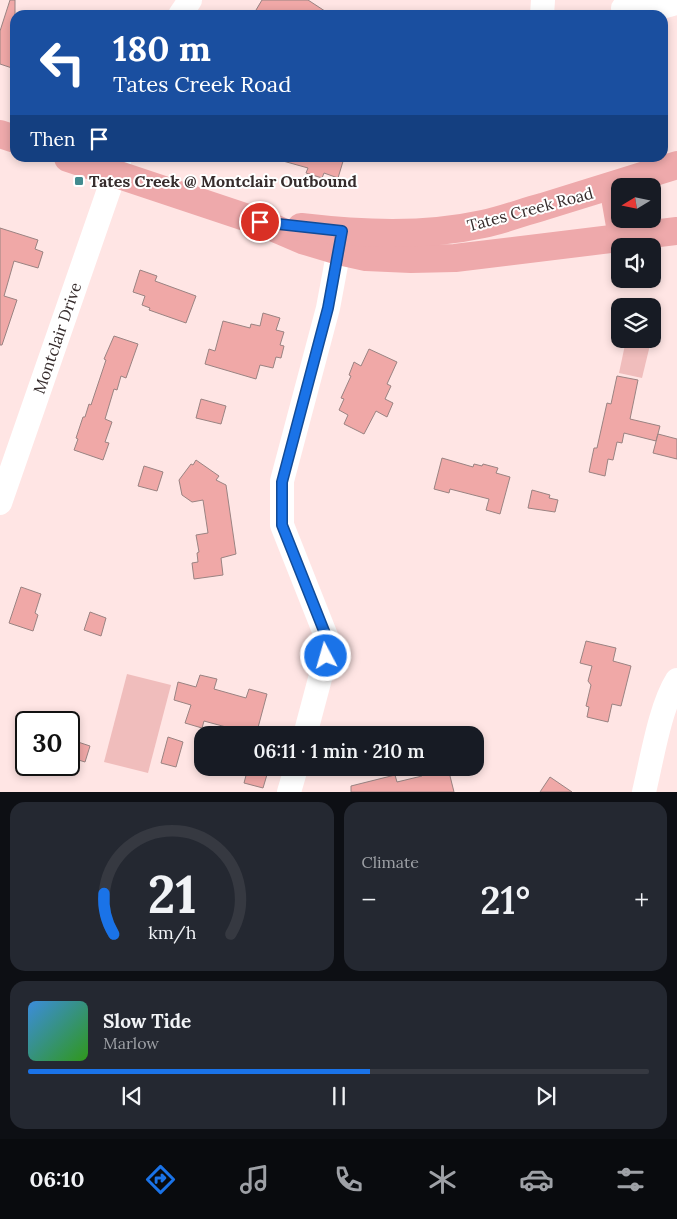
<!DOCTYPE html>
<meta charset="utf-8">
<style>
body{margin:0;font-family:Lora,serif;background:#242831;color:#f1f3f6;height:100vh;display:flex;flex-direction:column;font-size:19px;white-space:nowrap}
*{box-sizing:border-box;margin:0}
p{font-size:16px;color:#9ea1a6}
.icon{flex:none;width:28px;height:28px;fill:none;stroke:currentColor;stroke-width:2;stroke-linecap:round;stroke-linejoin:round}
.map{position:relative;height:792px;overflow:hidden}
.sheet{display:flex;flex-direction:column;gap:10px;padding:10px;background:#0d0f14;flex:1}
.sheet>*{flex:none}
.banner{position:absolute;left:10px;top:10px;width:658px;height:152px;border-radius:15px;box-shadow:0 2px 8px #0003;background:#1a4fa0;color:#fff;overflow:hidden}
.needle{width:32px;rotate:260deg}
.controls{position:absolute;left:611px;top:178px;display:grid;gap:10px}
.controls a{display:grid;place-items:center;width:50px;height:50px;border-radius:10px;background:#171b24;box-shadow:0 2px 8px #0003;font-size:25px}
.speed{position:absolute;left:15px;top:711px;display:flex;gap:10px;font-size:25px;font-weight:700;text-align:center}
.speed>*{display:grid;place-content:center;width:65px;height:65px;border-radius:50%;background:#171b24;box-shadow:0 2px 8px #0003;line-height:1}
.speed .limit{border:2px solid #111;border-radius:8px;background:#fff;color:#111}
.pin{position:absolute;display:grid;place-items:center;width:42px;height:42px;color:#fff;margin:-21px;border:2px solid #fff;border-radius:50%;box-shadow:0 1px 5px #0007}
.me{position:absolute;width:55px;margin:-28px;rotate:354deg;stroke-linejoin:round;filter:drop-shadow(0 0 4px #0008)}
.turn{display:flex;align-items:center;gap:18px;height:105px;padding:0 20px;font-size:22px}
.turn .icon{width:65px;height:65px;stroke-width:2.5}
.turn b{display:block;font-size:35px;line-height:42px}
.then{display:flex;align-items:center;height:48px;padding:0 20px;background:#0003;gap:10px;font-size:19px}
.big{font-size:38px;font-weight:600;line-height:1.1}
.sheet .tile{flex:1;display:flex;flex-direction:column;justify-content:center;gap:8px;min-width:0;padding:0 18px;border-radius:15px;background:#242831}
.sheet .dial{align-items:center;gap:0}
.dial svg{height:130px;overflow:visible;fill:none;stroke:#363941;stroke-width:7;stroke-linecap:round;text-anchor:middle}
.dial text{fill:#f1f3f6;stroke:none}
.song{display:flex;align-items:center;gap:15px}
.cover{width:60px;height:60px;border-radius:8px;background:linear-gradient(135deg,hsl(210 70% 55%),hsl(110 70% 35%))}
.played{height:5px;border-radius:2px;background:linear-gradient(90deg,#1a73e8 55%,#363941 55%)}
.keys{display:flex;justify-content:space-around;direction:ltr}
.heat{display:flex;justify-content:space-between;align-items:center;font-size:28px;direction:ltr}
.sheet .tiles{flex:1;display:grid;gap:10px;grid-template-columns:1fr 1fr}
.tile:last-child{grid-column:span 2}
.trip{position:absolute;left:194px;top:726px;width:290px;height:50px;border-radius:15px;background:#171b24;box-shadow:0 2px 8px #0003;font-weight:600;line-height:50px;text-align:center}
.dock{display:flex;height:80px;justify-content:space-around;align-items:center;background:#090b0e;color:#9ea1a6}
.dock .icon{width:35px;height:35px}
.dock .current{color:#1a73e8}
.dock b{font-size:22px;color:#f1f3f6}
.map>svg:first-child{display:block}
.green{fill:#f0bdbc}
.building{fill:#f0a8a7;stroke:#9a8382}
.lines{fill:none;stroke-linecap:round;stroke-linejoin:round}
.minor{stroke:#fff;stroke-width:24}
.major{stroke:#eea9ab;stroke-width:28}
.route-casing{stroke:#114b97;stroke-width:12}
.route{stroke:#1a73e8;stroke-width:9}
.poi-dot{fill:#438b8f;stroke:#fff;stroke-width:2}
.labels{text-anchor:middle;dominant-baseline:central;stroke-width:4;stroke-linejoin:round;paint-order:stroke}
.poi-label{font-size:16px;font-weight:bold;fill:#362c2c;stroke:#fff;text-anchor:start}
.street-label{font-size:16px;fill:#362c2c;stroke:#fff}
</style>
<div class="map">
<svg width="677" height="792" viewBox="0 0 677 792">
<rect width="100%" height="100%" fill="#ffe5e4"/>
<g class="green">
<path d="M626,340L650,345L642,378L619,373Z"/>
<path d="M127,674L171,685L148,773L104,762Z"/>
</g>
<g class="building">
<path d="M10,0H15V69L0,64V31Z"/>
<path d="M262,0H308L331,15H253Z"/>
<path d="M283,158H344L338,178L324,173L322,178L306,173L308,168L283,161Z"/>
<path d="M0,228L38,240L35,249L43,252L38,268L14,261L4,296L17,300L2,345H0Z"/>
<path d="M140,270L157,276L155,281L196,296L186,323L149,310L150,308L142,305L145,296L133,292Z"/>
<path d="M263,313L280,318L276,330L284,332L280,345L284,346L281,358L276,357L273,368L260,365L256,379L205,364L209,349L215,351L223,321L250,328L251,324L260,326Z"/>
<path d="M114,336L138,344L126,378L121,376L117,390L114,389L105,419L112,422L105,442L109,443L103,460L74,450L78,439L76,438L83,417H85L89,404L91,405L106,360L104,359Z"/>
<path d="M369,349L397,362L387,384L391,386L385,399L393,403L387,417L376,411L364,434L344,424L348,415L339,410L344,399L341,398L351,376L349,375L354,362L361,366Z"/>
<path d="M617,376L638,380L630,419L660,426L656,441L624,433L622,443L617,442L613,460L608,459L605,476L589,472L594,448H597L607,403L611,404Z"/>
<path d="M201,399L226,406L221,424L196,418Z"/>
<path d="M658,434L677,439V459L653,453Z"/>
<path d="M442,458L473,467L474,464L482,466L483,464L498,468L496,473L510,477L500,514L486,510L489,499L450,489L449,493L434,489Z"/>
<path d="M196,460L219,476L216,480L226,485L236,554L221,558L223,575L194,579L192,563L198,562L197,553L199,552L196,535L208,533L203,500L192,502L182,495L179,480L191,464L193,465Z"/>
<path d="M144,466L163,472L157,491L138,486Z"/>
<path d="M532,490L550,495L549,498L558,500L555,512L528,508Z"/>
<path d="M21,587L41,594L35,613L38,615L33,631L9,623Z"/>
<path d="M90,612L106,618L101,636L84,630Z"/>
<path d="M586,641L616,648L613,661L631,666L621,706L612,704L608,722L587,717L589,707L586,706L591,685L588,681L592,666L580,663Z"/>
<path d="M200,675L217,679L214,689L246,698L249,689L267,694L256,735H236L237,730L204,721L202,728L185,723L191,705L174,700L178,682L196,687Z"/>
<path d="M168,737L183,742L176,767L161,763Z"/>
<path d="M69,739L90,746L85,762L69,757Z"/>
<path d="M248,768H269L263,788L244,783Z"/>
<path d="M420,768H448L454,792H351V786L395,775L397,782L422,776Z"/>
<path d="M550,777L572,792H540Z"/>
</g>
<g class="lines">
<g class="minor">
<path d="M623,8L665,6L677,3"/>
<path d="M180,15L190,0"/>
<path d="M542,15L543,0"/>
<path d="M0,503L120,158"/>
<path d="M305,735L326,656V636L282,525V481L328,308L342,233"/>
<path d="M289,792L296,768"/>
<path d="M644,792C652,759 660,707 677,680"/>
</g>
<g class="major">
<path d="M0,134L15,139"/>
<path d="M68,158L260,222L302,240L339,251L366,257L411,259L455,258L677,231"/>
<path d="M613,186L622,237"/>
<path d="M301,227C361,234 424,237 483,224C503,220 523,212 542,207C587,193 632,179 677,165"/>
</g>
</g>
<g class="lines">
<defs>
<path id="route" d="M260,222L342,231L328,308L282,482V525L326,636V656"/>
</defs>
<use href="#route" class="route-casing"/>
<use href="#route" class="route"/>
</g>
<rect class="poi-dot" x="74" y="176" width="10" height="10" rx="2.5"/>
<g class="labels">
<g class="poi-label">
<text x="89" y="181">Tates Creek @ Montclair Outbound</text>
</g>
<g class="street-label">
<text transform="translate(530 209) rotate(-15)">Tates Creek Road</text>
<text transform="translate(57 338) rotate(-71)">Montclair Drive</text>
</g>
</g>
</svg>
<div class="controls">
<a><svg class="needle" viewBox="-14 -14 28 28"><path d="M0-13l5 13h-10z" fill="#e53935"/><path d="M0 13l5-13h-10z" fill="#9ea1a6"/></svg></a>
<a><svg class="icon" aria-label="sound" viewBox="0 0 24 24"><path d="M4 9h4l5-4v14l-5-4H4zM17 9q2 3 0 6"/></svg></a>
<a><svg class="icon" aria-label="layers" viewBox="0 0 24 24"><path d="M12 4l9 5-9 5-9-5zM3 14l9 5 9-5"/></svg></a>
</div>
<div class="speed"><div class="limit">30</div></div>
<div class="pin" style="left:260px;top:222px;background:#d93025"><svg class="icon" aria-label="arrive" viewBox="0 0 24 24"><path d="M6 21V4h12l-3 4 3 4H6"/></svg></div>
<svg class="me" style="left:326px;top:656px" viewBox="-20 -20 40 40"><circle r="17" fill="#1a73e8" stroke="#fff" stroke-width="3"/><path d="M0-11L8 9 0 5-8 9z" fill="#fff"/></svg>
<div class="trip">06:11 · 1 min · 210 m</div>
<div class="banner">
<div class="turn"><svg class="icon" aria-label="left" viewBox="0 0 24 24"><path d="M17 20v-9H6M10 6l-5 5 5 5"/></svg><div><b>180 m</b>Tates Creek Road</div></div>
<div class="then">Then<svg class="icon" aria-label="arrive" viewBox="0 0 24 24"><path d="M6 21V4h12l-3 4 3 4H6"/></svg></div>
</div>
</div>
<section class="sheet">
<div class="tiles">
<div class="tile dial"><svg viewBox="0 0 100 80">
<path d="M14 69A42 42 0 1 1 86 69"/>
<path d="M14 69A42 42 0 0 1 8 44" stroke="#1a73e8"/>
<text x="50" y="56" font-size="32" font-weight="700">21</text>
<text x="50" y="72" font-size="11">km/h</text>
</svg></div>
<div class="tile"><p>Climate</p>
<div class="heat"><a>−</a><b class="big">21°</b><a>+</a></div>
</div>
<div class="tile">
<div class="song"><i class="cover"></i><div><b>Slow Tide</b><p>Marlow</p></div></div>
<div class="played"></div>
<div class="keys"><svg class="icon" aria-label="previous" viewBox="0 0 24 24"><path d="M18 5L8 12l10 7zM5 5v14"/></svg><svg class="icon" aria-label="pause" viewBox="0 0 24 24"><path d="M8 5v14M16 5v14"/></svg><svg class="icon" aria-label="next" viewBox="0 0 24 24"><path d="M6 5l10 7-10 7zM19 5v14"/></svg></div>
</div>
</div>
</section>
<nav class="dock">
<b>06:10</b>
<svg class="icon current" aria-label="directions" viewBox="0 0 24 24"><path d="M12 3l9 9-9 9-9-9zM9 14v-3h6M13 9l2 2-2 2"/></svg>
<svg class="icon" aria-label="music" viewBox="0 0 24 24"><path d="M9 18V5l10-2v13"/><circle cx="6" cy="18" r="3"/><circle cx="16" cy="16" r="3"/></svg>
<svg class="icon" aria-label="phone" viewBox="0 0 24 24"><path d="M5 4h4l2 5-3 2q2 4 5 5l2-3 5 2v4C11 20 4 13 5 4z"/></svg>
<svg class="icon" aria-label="climate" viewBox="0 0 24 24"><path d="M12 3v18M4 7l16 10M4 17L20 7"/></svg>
<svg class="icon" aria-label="car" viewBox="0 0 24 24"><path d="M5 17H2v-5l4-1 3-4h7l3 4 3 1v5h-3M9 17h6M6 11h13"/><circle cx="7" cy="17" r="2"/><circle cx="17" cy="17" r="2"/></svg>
<svg class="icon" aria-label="filters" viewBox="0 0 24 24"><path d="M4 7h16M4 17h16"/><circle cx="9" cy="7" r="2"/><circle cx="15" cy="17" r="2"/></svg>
</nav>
